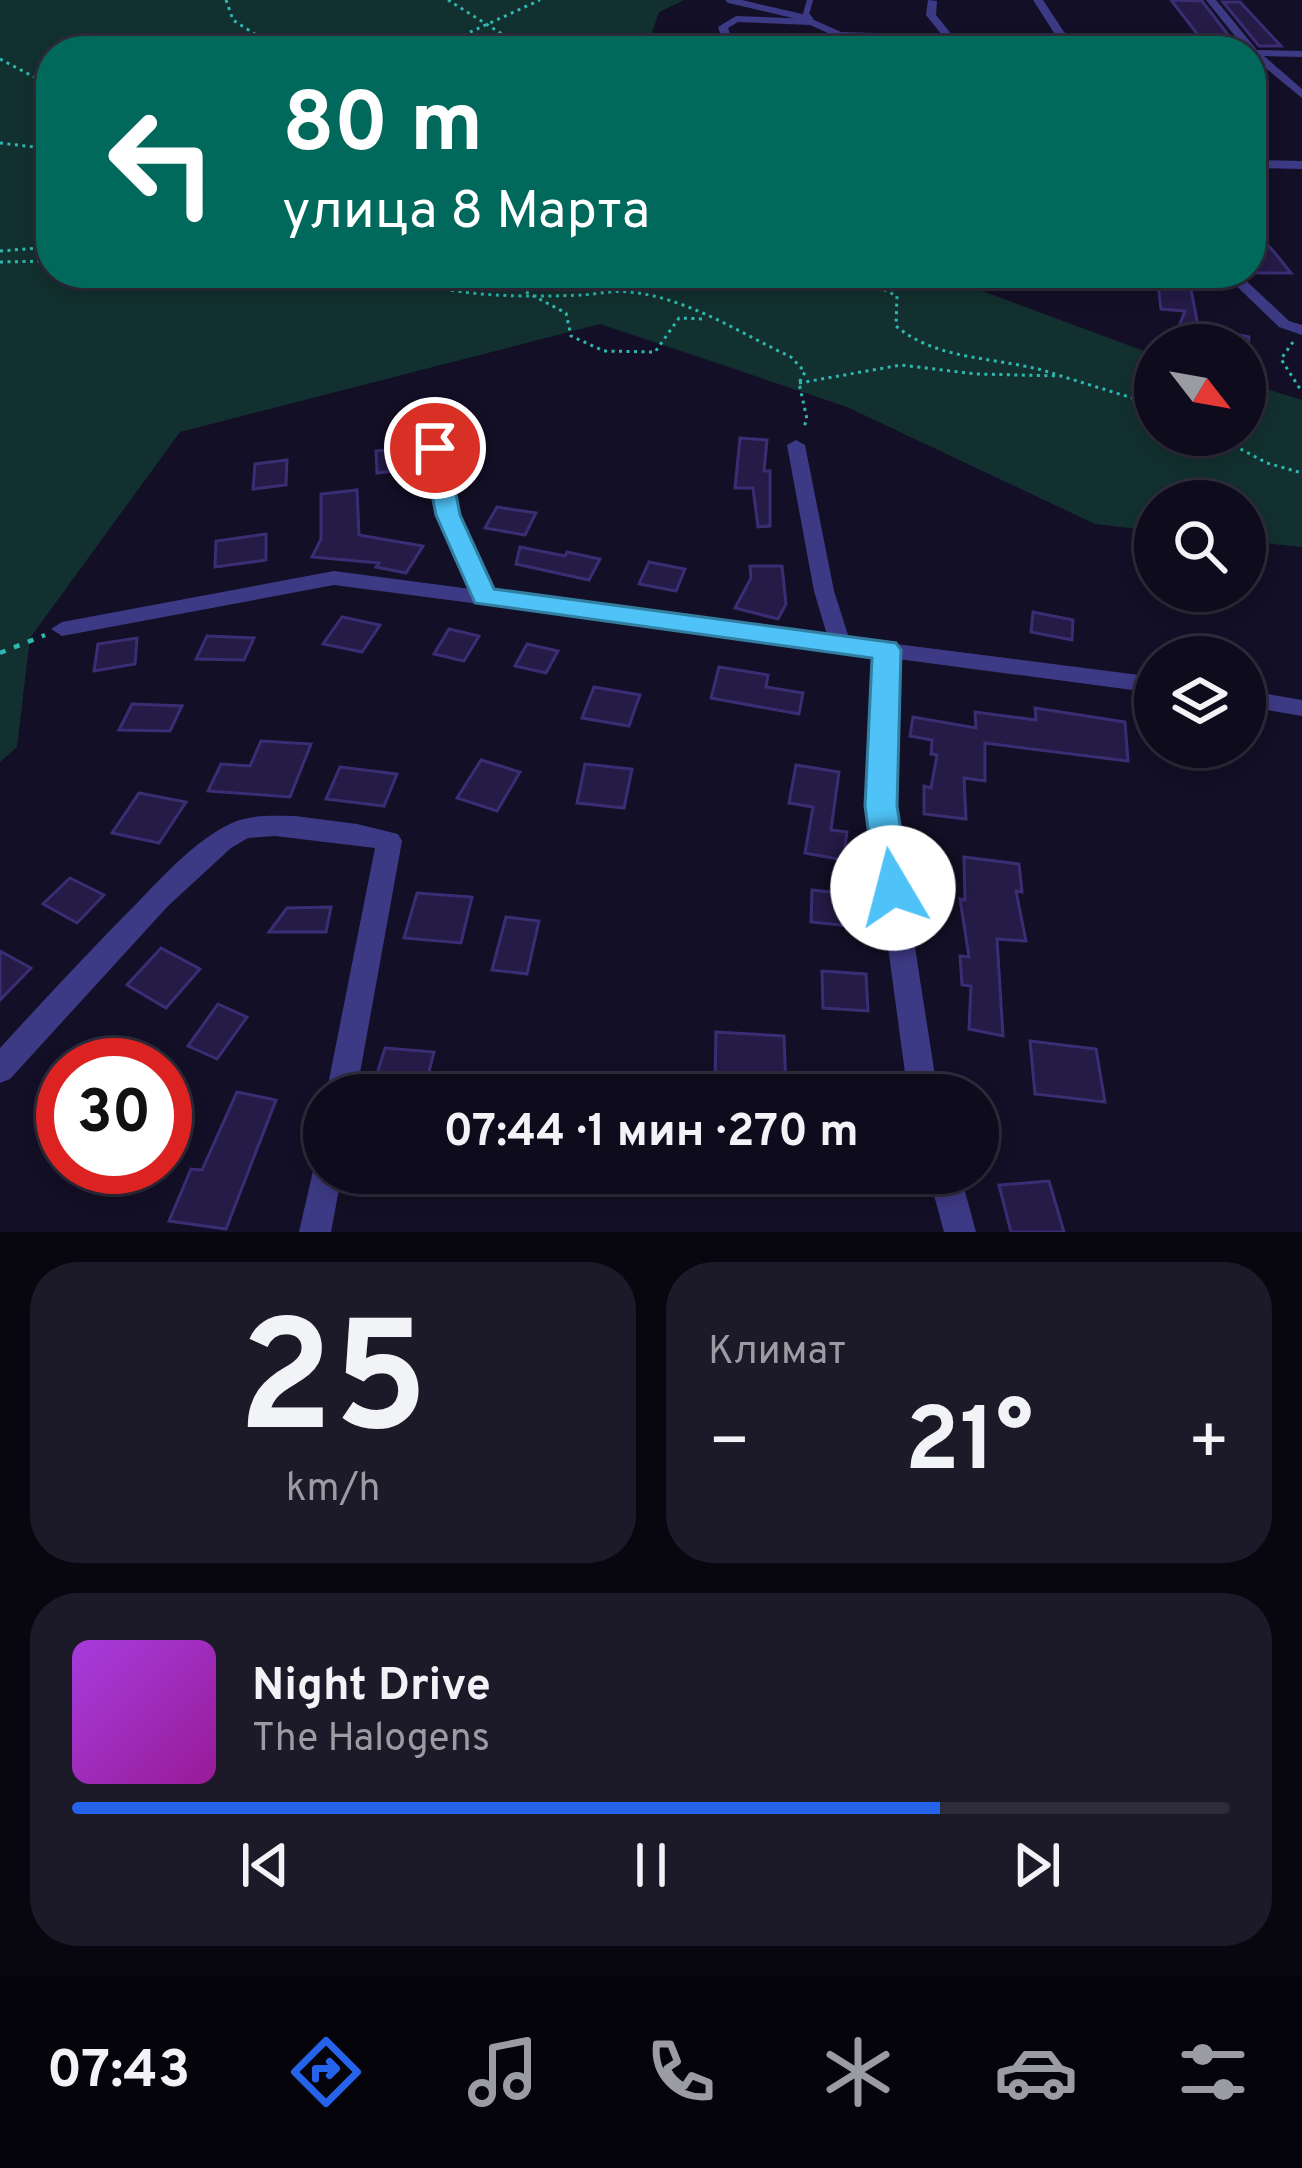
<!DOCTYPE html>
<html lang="ru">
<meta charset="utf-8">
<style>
body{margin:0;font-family:Overpass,sans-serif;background:#1c1929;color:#f1f3f6;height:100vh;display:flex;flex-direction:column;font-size:45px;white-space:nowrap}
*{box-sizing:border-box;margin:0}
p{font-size:39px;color:#9b9ba3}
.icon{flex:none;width:66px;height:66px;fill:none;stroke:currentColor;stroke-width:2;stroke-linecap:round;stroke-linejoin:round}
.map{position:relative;height:1232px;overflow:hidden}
.panel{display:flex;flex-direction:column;gap:30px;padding:30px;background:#08060f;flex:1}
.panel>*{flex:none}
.top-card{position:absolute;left:36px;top:36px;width:1230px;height:252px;border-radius:48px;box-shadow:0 6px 18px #0003,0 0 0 3px #2e2b3b;background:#00695c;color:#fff;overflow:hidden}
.needle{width:78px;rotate:121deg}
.fabs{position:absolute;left:1134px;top:324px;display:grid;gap:24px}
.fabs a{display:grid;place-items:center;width:132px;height:132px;border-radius:50%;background:#0e0b1c;box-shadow:0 6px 18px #0003,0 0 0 3px #2e2b3b;font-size:60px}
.speed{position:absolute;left:36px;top:1038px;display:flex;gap:24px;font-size:60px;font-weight:700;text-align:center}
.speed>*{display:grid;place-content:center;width:156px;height:156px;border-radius:50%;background:#0e0b1c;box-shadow:0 6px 18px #0003,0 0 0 3px #2e2b3b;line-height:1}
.speed .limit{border:18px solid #d22;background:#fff;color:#111}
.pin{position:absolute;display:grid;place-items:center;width:102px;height:102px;color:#fff;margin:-51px;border:6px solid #fff;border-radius:50%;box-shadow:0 3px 12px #0007}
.me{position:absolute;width:132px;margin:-66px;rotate:352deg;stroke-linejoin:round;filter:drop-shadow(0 0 9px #0008)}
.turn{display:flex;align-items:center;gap:42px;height:252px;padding:0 48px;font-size:54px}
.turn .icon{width:156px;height:156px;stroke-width:2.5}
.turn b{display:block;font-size:84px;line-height:102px}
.big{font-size:90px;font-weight:700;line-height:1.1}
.panel .widget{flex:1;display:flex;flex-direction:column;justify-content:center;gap:18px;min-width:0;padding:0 42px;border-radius:48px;background:#1c1929}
.panel .dial{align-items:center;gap:0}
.dial b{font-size:156px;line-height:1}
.song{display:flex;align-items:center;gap:36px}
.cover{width:144px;height:144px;border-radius:18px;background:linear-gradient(135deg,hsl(280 70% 55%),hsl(300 70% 35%))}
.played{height:12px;border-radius:6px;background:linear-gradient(90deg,#2563eb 75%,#2e2b3b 75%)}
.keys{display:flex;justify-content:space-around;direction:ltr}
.heat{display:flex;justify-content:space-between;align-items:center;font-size:66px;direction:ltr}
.panel .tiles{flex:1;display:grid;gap:30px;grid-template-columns:1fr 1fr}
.widget:last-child{grid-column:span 2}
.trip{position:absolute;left:303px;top:1074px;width:696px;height:120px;border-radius:60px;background:#0e0b1c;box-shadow:0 6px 18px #0003,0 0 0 3px #2e2b3b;font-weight:700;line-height:120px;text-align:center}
.tab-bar{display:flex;height:192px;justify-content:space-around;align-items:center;background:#06040b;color:#9b9ba3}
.tab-bar .icon{width:84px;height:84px}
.tab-bar .on{color:#2563eb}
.tab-bar b{font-size:54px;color:#f1f3f6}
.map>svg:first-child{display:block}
.green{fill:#12302f}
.building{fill:#241b47;stroke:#3b2d73;stroke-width:3}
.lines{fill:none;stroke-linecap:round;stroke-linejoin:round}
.path-far1{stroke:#2fb8b0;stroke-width:3;stroke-dasharray:3 4.5;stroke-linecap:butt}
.path{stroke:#2fb8b0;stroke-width:4.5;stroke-dasharray:6 9;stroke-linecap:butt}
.lane{stroke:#3d3a85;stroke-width:6}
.street{fill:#3d3a85;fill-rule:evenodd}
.route{fill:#4fc3f7;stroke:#337fa1;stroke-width:3}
</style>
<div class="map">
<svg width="1302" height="1232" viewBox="0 0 1302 1232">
<rect width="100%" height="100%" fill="#130f26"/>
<path class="green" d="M0,0H684L659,12L646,51H51V273H934L1155,355V435H1245V382L1302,400V547L1245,541V501H1155V531L1095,524L847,407L600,324L180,432L30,638L17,747L0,762Z"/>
<g class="building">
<path d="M1171,0L1202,1L1236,45L1205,44Z"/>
<path d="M1223,2H1240L1281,46H1259Z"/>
<path d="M1251,227L1275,253L1291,273H1251Z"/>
<path d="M1157,276L1189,279L1198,326L1249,337L1248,345H1189L1192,338L1176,334L1185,311L1161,309Z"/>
<path d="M740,438L767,440L764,471H770V526L758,527L753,488H735Z"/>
<path d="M417,446L419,468L377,473L376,451Z"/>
<path d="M287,460L286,485L253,489L255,464Z"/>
<path d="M357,490L359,535L423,546L406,573L376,567L379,563L312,557L321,539V494Z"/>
<path d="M497,507L536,513L525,535L485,528Z"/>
<path d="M266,534V560L215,567L216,541Z"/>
<path d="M520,547L565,556L567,552L600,559L589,580L516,564Z"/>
<path d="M649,562L685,569L676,591L639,584Z"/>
<path d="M750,566H782L786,604L778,619L735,608L751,578Z"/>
<path d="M1033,612L1073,620L1072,640L1031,632Z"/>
<path d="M342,617L380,625L362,652L323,644Z"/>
<path d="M449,629L479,636L464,661L434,654Z"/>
<path d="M207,636L254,638L244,660L196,659Z"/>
<path d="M137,638L135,664L94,671L98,644Z"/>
<path d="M527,644L558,651L546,673L515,666Z"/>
<path d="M719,667L768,675L766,687L803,693L799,714L711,698Z"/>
<path d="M594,687L640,695L629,726L582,718Z"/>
<path d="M132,704L182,706L170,731L119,730Z"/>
<path d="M1035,708L1125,722L1128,761L985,743V781L964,778L966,819L924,814V786L931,788L937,755L931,754L932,740L910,736L913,717L976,728L975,712L1036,720Z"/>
<path d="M261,741L311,744L290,797L208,791L221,764L250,766Z"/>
<path d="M481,760L520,772L497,811L457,798Z"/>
<path d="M585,764L632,769L624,808L577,803Z"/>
<path d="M796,765L839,772L831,830L847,832L843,860L805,853L813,807L789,803Z"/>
<path d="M340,767L397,774L384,806L326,799Z"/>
<path d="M139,793L186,802L159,843L112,833Z"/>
<path d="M964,857L1019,864L1022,892L1016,891L1026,941L997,939L1003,1036L969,1029L971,986L962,985L960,956L969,957L960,899L965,900Z"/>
<path d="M70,878L104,895L77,923L43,904Z"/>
<path d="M812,890L850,894V926L811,922Z"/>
<path d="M417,893L472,897L461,943L404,938Z"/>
<path d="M331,907L326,932H269L287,908Z"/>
<path d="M506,917L539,921L527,974L492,970Z"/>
<path d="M161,948L200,969L166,1008L127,985Z"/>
<path d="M0,951L31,968L0,1000Z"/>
<path d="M822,971L866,974L868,1011L823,1008Z"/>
<path d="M218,1004L247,1017L217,1059L188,1046Z"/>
<path d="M716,1032L784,1036L786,1087L715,1083Z"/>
<path d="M1030,1041L1096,1049L1105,1102L1035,1094Z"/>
<path d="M385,1048L434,1052L423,1095L372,1090Z"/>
<path d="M237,1092L276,1100L226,1229L169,1221L191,1169L202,1170Z"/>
<path d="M1049,1181L1064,1232H1011L999,1185Z"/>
</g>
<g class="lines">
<g class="path-far1">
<path d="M226,0L233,20L281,51"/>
<path d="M448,0L529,51"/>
<path d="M463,39L476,51"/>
<path d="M429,51L540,0"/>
<path d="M0,59L51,86"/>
<path d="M0,143L51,149"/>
<path d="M0,251L51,247"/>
<path d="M0,262L51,261"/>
<path d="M368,273L409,282"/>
<path d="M402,273C436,299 538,297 583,295C598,294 614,290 629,292C686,297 740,333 791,357L805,372L799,383L807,419L803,429"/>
<path d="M850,273L897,296L896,326C940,363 1002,356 1055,374"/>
<path d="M526,292L566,313L571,336L604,351L655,352L679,318L704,319"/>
<path d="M1293,342L1281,359L1302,392"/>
<path d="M799,383L901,365L976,374L1061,376L1155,405"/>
<path d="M1214,435L1267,463L1302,473"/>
</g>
<path class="path" d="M0,653L45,635"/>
<g class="lane">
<path d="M729,0L810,19"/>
<path d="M810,0L806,14L810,20"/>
</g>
<g class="street">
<path d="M928,0L937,1L936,15L953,36L1069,43L1056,36L1033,0H1043L1064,32L1081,44L1128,51L839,38L810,25L738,22L728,28L736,51H726L718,27L736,16L812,19L841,32L942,35L926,15Z"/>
<path d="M1206,0H1216L1257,50L1302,51V57L1264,56L1302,89V98L1251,56V51H1247Z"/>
<path d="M1251,160L1302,161V169L1251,168Z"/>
<path d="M1223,273H1238L1289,321L1302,325V335L1279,327Z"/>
<path d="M429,409L438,414L458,515L492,592L827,635L814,591L787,445L796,440L805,445L834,591L849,638L1155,677V693L898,659L893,806L938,1095H908L869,806L876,656L334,585L62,636L51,629L62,622L334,571L471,589L438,515L420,414Z"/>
<path d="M1245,690L1302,700V716L1245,706Z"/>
<path d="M295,816L357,824L398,834L402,841L356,1095H326L375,848L275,836L248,838L231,848L168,906L10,1079L0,1083V1048C46,998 92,948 140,900C167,872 196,840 232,823C251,814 274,816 295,816Z"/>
<path d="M324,1158V1173H342L331,1232H299L315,1162Z"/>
<path d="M928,1173H960L976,1232H944Z"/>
</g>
</g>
<path class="route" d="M435,441L447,448L460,515L494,589L896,643L901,650L897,806L910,888L905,899L893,903L881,899L876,888L865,806L872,658L475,603L436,515L423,448Z"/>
</svg>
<div class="fabs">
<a><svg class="needle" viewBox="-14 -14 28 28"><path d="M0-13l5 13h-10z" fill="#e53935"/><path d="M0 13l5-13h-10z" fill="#9b9ba3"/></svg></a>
<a><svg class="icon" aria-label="search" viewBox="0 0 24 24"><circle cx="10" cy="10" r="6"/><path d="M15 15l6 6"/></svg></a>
<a><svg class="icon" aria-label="layers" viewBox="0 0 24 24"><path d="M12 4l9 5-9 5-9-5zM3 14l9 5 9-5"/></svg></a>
</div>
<div class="speed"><div class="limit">30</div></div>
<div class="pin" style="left:435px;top:448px;background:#d93025"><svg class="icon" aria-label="arrive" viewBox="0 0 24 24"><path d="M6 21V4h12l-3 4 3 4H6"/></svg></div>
<svg class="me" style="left:893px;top:888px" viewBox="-20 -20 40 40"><circle r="19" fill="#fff"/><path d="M0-13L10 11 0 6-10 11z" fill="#4fc3f7"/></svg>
<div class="trip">07:44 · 1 мин · 270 m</div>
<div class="top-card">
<div class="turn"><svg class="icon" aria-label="left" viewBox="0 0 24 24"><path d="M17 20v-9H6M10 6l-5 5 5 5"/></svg><div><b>80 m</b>улица 8 Марта</div></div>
</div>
</div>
<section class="panel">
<div class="tiles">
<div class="widget dial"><b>25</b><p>km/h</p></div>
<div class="widget"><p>Климат</p>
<div class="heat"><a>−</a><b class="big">21°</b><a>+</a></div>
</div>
<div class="widget">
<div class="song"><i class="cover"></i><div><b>Night Drive</b><p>The Halogens</p></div></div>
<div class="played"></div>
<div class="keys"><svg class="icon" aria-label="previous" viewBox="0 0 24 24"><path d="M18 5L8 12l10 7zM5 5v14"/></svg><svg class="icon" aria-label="pause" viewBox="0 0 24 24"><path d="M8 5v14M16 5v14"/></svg><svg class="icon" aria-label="next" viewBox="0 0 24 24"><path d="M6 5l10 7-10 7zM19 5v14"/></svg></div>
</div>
</div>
</section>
<nav class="tab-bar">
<b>07:43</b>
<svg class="icon on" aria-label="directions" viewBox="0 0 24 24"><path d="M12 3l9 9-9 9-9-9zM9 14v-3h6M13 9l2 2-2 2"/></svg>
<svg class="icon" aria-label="music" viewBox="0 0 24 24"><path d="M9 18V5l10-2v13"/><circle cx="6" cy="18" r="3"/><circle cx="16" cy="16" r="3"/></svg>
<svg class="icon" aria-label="phone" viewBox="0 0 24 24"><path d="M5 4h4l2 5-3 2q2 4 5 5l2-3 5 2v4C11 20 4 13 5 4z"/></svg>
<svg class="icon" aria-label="climate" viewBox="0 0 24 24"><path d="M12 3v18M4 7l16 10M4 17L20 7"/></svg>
<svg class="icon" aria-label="car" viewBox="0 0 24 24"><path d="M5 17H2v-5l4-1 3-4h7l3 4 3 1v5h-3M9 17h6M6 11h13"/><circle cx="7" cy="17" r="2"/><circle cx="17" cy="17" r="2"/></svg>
<svg class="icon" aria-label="filters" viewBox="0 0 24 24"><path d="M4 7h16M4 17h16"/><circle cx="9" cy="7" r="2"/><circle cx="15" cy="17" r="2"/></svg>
</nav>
